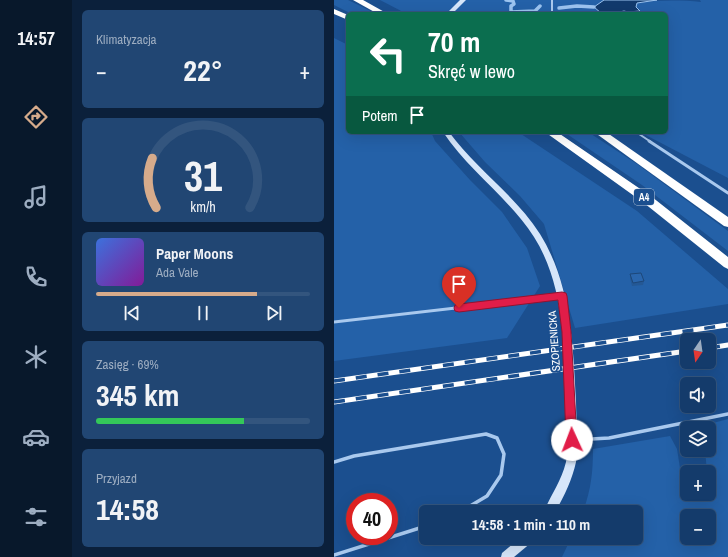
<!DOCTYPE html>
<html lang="pl">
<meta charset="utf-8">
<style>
body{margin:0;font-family:"Archivo Narrow",sans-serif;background:#214673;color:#f1f3f6;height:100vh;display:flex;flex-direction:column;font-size:15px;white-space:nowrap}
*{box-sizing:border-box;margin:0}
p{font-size:13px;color:#9dadc1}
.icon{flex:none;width:22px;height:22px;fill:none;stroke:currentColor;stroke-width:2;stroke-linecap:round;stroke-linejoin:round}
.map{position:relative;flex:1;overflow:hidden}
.sheet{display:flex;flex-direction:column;gap:10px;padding:10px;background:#0b203b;width:262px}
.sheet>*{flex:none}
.banner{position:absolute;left:12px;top:12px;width:322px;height:122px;border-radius:6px;box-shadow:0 4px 16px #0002,0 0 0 1px #33557e;background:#0b6e4f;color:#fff;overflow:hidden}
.needle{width:26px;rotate:193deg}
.fabs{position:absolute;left:346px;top:333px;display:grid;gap:8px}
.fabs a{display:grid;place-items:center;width:36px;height:36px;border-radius:6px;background:#143b6b;box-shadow:0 4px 16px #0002,0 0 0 1px #33557e;font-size:20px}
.speed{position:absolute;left:12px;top:493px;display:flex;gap:8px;font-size:20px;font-weight:700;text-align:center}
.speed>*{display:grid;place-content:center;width:52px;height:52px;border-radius:50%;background:#143b6b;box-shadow:0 4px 16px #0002,0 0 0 1px #33557e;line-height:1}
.speed .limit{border:6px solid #d22;background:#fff;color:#111}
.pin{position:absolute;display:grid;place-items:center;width:34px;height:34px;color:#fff;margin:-41px -17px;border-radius:50% 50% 50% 0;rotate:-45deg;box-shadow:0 0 4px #0007}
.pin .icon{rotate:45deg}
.me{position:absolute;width:44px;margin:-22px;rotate:358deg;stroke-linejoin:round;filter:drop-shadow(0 0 3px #0008)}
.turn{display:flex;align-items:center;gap:14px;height:84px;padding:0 16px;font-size:18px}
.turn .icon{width:52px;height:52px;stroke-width:2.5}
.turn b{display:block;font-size:28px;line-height:34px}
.then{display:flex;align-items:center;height:38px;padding:0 16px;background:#0003;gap:8px;font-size:15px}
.big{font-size:30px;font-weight:700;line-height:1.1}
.sheet .tile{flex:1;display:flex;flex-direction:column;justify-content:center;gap:6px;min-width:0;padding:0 14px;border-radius:6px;background:#214673}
.sheet .dial{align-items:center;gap:0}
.dial svg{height:104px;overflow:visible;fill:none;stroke:#33557e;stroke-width:7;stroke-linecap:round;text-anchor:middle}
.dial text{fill:#f1f3f6;stroke:none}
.song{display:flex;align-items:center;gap:12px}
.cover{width:48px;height:48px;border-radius:6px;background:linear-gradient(135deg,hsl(220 70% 55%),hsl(290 70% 35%))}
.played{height:4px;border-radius:2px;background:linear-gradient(90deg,#d6ab8b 75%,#33557e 75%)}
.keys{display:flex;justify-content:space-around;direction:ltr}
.heat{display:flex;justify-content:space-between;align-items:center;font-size:22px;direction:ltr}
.charge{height:6px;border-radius:3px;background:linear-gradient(90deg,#34c759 69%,#33557e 0)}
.trip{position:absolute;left:85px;top:505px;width:224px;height:40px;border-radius:6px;background:#143b6b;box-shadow:0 4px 16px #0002,0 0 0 1px #33557e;font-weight:700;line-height:40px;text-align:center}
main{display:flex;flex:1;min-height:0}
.dock{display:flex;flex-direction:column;width:72px;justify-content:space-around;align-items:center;background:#08182b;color:#9dadc1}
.dock .icon{width:28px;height:28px}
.dock .active{color:#d6ab8b}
.dock b{font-size:18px;color:#f1f3f6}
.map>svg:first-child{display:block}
.green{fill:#2461a8;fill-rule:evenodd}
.water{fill:#123a6d;stroke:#9cc4f0}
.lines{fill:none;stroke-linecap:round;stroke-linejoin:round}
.stream{stroke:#9cc4f0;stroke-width:3.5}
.lane-far2{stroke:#a9c9ee;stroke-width:2}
.lane-far1{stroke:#a9c9ee;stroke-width:3}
.lane{stroke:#a9c9ee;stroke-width:3.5}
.secondary{fill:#d6e6fa;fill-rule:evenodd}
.highway{fill:#fff;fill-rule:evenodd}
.rail-casing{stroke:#fff;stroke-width:5}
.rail{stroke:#1b4f8f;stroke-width:3.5;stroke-dasharray:11;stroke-linecap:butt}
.wall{fill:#245895}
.building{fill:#2a66ad;stroke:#1d4779}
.route{fill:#e11d48;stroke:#92132f}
.labels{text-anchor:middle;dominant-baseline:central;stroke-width:4;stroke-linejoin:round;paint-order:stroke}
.shield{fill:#1b4f8f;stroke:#bbcadd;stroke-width:1}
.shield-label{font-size:10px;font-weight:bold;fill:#fff}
.street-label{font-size:11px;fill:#fff;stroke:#1b4f8f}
</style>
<main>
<nav class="dock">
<b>14:57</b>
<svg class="icon active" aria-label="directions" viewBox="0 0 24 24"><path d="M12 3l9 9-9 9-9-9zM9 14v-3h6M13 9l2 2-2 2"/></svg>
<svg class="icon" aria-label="music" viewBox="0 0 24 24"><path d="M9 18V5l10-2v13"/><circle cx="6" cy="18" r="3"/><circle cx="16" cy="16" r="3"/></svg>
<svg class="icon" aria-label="phone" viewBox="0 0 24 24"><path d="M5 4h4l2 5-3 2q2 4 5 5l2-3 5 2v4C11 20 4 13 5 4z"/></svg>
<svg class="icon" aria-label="climate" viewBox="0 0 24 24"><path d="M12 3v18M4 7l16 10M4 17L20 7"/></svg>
<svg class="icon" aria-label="car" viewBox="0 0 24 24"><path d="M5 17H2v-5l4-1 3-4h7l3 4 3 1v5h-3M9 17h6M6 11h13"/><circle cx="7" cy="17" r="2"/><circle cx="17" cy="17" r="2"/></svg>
<svg class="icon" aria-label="filters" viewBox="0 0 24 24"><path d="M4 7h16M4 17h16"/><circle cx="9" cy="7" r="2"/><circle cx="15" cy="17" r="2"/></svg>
</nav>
<section class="sheet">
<div class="tile"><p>Klimatyzacja</p>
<div class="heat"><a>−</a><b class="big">22°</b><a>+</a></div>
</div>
<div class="tile dial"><svg viewBox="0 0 100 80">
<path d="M14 69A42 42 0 1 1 86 69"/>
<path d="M14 69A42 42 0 0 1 11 31" stroke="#d6ab8b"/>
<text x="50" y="56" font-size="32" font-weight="700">31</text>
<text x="50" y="72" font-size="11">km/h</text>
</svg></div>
<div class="tile">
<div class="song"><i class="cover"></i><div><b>Paper Moons</b><p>Ada Vale</p></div></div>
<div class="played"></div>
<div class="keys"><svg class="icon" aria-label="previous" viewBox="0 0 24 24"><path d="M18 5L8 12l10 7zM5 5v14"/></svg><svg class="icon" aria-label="pause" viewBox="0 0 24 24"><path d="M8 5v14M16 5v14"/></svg><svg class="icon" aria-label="next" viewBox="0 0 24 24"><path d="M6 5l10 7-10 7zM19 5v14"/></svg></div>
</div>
<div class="tile"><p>Zasięg · 69%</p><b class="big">345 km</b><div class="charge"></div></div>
<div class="tile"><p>Przyjazd</p><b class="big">14:58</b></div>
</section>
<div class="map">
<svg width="394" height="557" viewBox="0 0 394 557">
<rect width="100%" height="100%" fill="#1b4f8f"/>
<g class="green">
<path d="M0,0H14L43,14H18L0,5Z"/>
<path d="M46,0H270L260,7L285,12L290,11L306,10L302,7L303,3C324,0 346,0 367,2L366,0H394V178L306,132H332V14H73Z"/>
<path d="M0,38L14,45V132H97L101,141L136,180L168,212L193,248L206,286L173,338L0,361Z"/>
<path d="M125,132H184L303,211L394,289V304L241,328L210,224L186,196L151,162Z"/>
<path d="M230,132H254L303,164L394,231V251L308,185Z"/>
<path d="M394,419V557H228L237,538H302V512H249C257,489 259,473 259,449L336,436L343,449L348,481L353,480V494H375V472H373L371,450H375V428H369L368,426ZM353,516H375V538H353Z"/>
</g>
<path class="water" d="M270,0H323L303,3L302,7L306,11L294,12L290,11L277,14L267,13L260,7Z"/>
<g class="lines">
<g class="stream">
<path d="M172,0L179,1L180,4L177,6V12L201,11L206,6"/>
<path d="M225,8L243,6L260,7"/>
</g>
<g class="lane-far2">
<path d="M218,0V14"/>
<path d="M302,132L317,142"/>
</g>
<g class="lane-far1">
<path d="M315,141L394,193"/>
<path d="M0,322L227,296"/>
</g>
<g class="lane">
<path d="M240,440L275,438L394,414"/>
<path d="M0,462L20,456L152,434L163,438L170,454L167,475L153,496L126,512"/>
<path d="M0,555L92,526"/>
</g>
<g class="secondary">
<path d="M126,0H132L118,14H112Z"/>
<path d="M109,132H115C142,169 181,195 206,234C237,284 239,344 242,401C242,421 245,442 242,462C238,480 230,497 221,512H210C217,494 227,482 232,462C235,444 233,423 232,405C230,349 231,286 200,237C175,198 135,171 109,132Z"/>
<path d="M186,538H199L198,542L180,557H167L168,553Z"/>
</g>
<g class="highway">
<path d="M19,0H29L54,14H44Z"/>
<path d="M0,9L14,15V20L0,14Z"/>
<path d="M211,132H223L318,197L394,257V269L390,267L310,203Z"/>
<path d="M260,132H272L394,217V227L390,226Z"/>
</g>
<defs>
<g id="rail">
<path d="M375,348L394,345"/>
<path d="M0,381L394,325"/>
<path d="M0,402L353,351"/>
</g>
</defs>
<use href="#rail" class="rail-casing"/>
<use href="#rail" class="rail"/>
</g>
<g class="wall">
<path d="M296,274L310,281L309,285L298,286L296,278Z"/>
<path d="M280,538H288V544L287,546H281Z"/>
</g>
<g class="building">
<path d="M307,273L310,281L299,283L296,274Z"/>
<path d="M281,538H288V544H282Z"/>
</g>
<path class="route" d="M228,292L232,293L233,296L237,332L243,440L242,444L238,446L234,444L232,440L228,332L224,300L125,312L121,311L120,308L121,305L125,304Z"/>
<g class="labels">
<rect class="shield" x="300" y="189" width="20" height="16" rx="3"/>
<g class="shield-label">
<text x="310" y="197">A4</text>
</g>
<g class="street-label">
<text transform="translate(220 341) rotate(-94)">SZOPIENICKA</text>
</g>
</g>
</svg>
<div class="fabs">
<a><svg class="needle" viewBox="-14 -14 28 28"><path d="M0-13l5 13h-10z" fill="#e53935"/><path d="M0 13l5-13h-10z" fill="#9dadc1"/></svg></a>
<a><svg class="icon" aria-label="sound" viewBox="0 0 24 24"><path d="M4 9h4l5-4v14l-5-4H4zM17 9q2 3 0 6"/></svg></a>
<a><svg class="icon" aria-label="layers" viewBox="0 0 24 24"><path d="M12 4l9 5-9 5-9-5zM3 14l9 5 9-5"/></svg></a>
<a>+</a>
<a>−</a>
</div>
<div class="speed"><div class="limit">40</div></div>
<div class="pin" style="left:125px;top:308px;background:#d93025"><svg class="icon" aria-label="arrive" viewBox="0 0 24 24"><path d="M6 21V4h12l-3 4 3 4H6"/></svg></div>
<svg class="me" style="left:238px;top:440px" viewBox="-20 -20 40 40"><circle r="19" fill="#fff"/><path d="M0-13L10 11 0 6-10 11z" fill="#e11d48"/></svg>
<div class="trip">14:58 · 1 min · 110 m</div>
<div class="banner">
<div class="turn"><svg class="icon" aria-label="left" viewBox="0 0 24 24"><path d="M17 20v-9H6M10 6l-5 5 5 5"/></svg><div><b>70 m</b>Skręć w lewo</div></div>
<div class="then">Potem<svg class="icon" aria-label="arrive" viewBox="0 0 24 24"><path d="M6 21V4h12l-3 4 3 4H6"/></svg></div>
</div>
</div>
</main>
